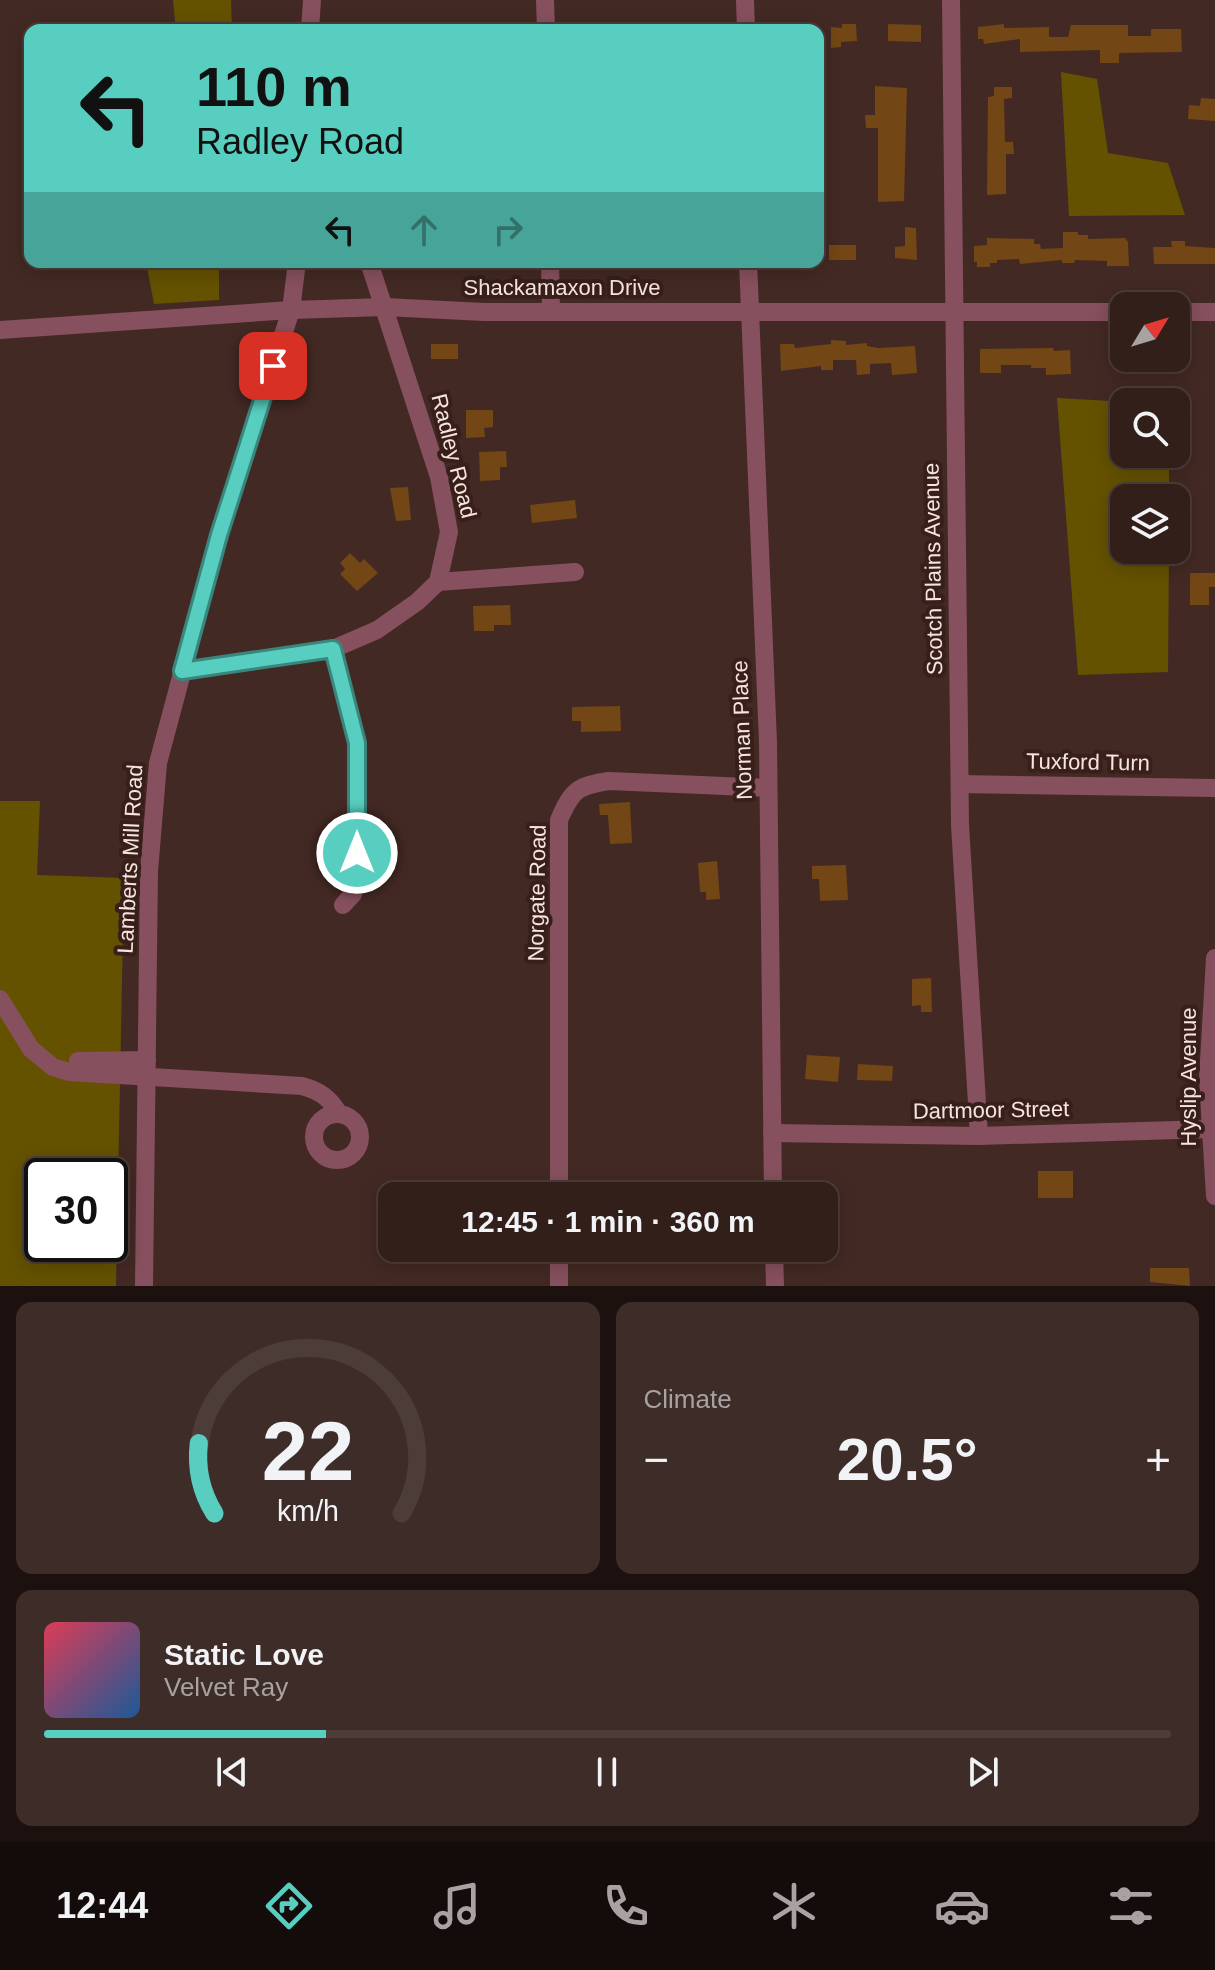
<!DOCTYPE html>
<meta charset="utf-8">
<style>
body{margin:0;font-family:Helvetica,sans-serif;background:#3d2c27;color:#f1f3f6;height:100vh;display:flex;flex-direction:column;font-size:30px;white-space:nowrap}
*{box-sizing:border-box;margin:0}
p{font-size:26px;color:#a8a2a2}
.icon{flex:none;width:44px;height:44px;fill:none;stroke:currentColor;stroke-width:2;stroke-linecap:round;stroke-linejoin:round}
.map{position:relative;height:1286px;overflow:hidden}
.drawer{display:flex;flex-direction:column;gap:16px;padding:16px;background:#1c110e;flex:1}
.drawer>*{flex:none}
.top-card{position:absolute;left:24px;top:24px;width:800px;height:244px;border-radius:16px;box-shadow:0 4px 20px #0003,0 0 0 2px #4d3d39;background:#58cec0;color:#111;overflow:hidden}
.needle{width:52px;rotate:52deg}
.controls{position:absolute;left:1110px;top:292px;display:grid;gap:16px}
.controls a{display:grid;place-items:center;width:80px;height:80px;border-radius:16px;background:#321f1a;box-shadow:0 4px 20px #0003,0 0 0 2px #4d3d39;font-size:40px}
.speed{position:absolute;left:24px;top:1158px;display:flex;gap:16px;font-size:40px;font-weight:700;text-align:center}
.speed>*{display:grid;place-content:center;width:104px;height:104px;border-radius:50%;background:#321f1a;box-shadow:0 4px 20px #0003,0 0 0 2px #4d3d39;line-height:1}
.speed .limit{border:4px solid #111;border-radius:12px;background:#fff;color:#111}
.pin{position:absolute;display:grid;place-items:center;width:68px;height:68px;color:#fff;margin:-34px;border-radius:16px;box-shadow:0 4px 12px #0006}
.me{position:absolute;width:88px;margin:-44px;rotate:0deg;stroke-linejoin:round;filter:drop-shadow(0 0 6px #0008)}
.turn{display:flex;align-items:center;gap:28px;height:168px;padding:0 40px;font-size:36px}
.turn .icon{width:104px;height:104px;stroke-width:2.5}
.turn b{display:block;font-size:56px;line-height:68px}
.lanes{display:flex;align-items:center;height:76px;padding:0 40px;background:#0003;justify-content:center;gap:40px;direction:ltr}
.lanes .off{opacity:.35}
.big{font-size:60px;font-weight:800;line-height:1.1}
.drawer .card{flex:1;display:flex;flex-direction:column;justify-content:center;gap:12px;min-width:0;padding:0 28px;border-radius:16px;background:#3d2c27}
.drawer .dial{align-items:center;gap:0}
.dial svg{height:208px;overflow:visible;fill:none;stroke:#4d3d39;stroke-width:7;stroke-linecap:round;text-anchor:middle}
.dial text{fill:#f1f3f6;stroke:none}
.song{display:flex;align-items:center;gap:24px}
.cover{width:96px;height:96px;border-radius:12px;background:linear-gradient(135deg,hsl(350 70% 55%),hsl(210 70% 35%))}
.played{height:8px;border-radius:4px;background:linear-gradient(90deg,#58cec0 25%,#4d3d39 25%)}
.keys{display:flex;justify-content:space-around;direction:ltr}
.heat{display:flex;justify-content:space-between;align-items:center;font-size:44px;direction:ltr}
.drawer .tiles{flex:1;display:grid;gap:16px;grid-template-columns:1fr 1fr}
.card:last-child{grid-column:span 2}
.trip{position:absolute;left:378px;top:1182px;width:460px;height:80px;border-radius:16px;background:#321f1a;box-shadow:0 4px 20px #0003,0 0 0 2px #4d3d39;font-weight:800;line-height:80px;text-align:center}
.tabs{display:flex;height:128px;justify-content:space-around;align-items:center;background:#140c0a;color:#a8a2a2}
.tabs .icon{width:56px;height:56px}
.tabs .current{color:#58cec0}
.tabs b{font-size:36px;color:#f1f3f6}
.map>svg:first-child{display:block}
.green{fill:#645201;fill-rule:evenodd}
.building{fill:#724615}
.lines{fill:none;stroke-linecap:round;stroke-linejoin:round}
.minor{stroke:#87505e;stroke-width:18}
.route-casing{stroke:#39867d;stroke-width:20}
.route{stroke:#58cec0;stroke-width:14}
.labels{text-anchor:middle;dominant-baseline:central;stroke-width:8;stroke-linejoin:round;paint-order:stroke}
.street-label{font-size:22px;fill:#f6e4e0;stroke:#381f19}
</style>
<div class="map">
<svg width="1215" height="1286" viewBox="0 0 1215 1286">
<rect width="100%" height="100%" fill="#432923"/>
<g class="green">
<path d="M173,0H231L232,30H176Z"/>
<path d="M1061,72L1097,79L1108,153L1168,163L1185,215L1069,216Z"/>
<path d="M146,262H219V300L154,304Z"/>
<path d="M1057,398L1128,402H1124V454H1169V498H1124V550H1169L1168,672L1078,675Z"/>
<path d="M0,801H40L37,875L124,878L116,1286H0ZM42,1176H110V1244H42Z"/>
</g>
<g class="building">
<path d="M842,24H856L857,41L841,42V47L831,48V27L842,28Z"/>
<path d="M888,24L921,25V42L888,41Z"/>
<path d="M1004,24V28L1049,27V37H1068L1071,25H1128V36H1151V29H1181L1182,52L1119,53V63H1100V50L1020,52V39L984,44L983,39H978V27Z"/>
<path d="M875,86L907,88L904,201L878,202V128H866L865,115H875Z"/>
<path d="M994,87H1012V98L1004,99L1005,142H1013L1014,154H1006V194L987,195L988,97L994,96Z"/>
<path d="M1201,98L1215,99V121L1188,119L1189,105L1200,106Z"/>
<path d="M905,227L916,228L917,260L895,258V247L905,246Z"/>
<path d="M1063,232H1078V235H1088V239L1125,238L1128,242L1129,266H1107V261L1075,260L1074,263H1062V260L1020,264L1019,259L997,260V263H990V267H977V262H974V246L987,245V238L1034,239V244H1040L1041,249L1063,248Z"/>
<path d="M1171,241H1185V246L1215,248V264H1154L1153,247H1172Z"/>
<rect x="829" y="245" width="27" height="15"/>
<path d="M831,340L846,341V345L867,343V346L878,348L915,346L917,373L892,375L891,363L870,364V374L857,375L856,360H833V370H821V366L781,371L780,344H794L795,348L831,344Z"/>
<rect x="431" y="344" width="27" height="15"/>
<path d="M1053,348L1054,351L1070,350L1071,374L1046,375V368H1031V365H1001V373H980V349Z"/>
<path d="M466,410H493V427L484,428L485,437L466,438Z"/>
<path d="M506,451L507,467H500V480L480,481L479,452Z"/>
<path d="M408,487L411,520L396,521L390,488Z"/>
<path d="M575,500L577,518L532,523L530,505Z"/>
<path d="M350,553L360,563L364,559L378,573L357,591L340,574L345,569L340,563Z"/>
<path d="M1190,573H1215V587H1209V605H1190Z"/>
<path d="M510,605L511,625H494V631H474L473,606Z"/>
<path d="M620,706L621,731L581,732V721H572V707Z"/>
<path d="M630,802L632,843L610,844L608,815H600L599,804Z"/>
<path d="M717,861L720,899L706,900V892H700L698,863Z"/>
<path d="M846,865L848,900L820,901L819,879H812V866Z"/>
<path d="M931,978L932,1012H921V1005L912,1006V979Z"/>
<path d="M807,1055L840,1057L838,1082L805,1079Z"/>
<path d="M858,1064L893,1066L892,1081L857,1080Z"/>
<rect x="1038" y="1171" width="35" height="27"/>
<path d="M1150,1268H1189L1190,1286L1150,1282Z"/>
</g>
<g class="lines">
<g class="minor">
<path d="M545,0L546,30"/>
<path d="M745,0L746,30"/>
<path d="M951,0L960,825L979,1136"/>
<path d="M310,30L312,0"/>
<path d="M550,262L551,312"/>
<path d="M748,262L768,742L773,1196"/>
<path d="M1176,312H1215"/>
<path d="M0,330L291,310L385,307L484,312H1124"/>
<path d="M438,582L575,572"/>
<path d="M333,649L357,743V881L353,894L343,905"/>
<path d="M182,671L333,649L377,630L417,602L438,582L449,532L439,477L369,262"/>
<path d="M960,784L1215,788"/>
<path d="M1215,958L1208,1078L1215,1196"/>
<path d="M0,999L31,1049L53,1067L69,1072L302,1086C320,1091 330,1098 339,1114"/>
<path d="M78,1061L147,1060"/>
<circle cx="337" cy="1137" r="23"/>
<path d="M772,1133L979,1136L1210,1129"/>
<path d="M559,1196V820C572,790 577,786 609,781L768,788"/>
<path d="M774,1248L775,1286"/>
<path d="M144,1286L149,871L158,763L219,535L291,310L297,262"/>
<path d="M559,1286V1248"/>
</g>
</g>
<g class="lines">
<defs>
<path id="route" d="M273,366L219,535L182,671L333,649L357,743V853"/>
</defs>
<use href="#route" class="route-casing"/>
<use href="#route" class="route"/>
</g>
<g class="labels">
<g class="street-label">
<text x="562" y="287">Shackamaxon Drive</text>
<text transform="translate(454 456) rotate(76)">Radley Road</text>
<text transform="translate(933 569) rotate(-91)">Scotch Plains Avenue</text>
<text transform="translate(742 730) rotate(-92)">Norman Place</text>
<text transform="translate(1088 762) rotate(1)">Tuxford Turn</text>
<text transform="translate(130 859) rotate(-87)">Lamberts Mill Road</text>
<text transform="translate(537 893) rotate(-89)">Norgate Road</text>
<text transform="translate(1188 1077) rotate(-90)">Hyslip Avenue</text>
<text transform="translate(991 1110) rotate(-1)">Dartmoor Street</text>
</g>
</g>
</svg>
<div class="controls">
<a><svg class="needle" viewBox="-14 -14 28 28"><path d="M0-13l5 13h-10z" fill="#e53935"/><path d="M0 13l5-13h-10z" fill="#a8a2a2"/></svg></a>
<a><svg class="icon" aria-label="search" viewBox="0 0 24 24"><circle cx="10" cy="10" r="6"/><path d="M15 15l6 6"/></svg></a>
<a><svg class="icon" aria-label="layers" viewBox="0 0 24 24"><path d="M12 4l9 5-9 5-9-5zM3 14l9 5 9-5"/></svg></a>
</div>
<div class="speed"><div class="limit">30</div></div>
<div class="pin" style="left:273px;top:366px;background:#d93025"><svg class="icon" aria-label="arrive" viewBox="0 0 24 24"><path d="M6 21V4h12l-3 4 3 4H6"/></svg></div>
<svg class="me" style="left:357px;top:853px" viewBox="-20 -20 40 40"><circle r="17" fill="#58cec0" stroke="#fff" stroke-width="3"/><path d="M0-11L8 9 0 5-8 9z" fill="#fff"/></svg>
<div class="trip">12:45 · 1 min · 360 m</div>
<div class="top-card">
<div class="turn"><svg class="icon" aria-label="left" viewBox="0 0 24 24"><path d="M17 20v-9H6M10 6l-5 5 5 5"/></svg><div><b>110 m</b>Radley Road</div></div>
<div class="lanes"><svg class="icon" aria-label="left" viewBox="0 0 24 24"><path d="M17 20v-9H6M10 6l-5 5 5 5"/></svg><svg class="icon off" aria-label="ahead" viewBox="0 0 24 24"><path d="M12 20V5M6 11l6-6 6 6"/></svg><svg class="icon off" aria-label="right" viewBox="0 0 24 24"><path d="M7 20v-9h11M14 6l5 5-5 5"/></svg></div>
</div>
</div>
<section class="drawer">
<div class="tiles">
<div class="card dial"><svg viewBox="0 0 100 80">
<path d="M14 69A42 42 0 1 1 86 69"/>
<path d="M14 69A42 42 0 0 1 8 42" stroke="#58cec0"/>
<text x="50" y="56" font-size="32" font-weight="700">22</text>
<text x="50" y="72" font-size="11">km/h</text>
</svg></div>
<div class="card"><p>Climate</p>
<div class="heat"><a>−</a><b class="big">20.5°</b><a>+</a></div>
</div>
<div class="card">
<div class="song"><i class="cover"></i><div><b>Static Love</b><p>Velvet Ray</p></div></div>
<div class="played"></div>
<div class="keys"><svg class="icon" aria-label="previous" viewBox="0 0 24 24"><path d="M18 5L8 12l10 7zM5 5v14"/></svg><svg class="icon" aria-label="pause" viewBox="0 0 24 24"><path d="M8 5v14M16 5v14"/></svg><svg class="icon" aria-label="next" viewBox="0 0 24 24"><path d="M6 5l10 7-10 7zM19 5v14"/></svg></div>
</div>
</div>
</section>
<nav class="tabs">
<b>12:44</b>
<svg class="icon current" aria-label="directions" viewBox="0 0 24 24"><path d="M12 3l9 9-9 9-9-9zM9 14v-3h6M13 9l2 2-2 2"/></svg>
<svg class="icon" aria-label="music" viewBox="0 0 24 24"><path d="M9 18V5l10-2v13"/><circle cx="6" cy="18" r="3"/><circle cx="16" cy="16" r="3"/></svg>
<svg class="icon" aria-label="phone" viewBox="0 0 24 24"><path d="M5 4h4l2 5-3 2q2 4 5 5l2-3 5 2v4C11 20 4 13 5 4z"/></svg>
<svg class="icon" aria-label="climate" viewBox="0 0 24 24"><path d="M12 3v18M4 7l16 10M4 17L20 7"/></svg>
<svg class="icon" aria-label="car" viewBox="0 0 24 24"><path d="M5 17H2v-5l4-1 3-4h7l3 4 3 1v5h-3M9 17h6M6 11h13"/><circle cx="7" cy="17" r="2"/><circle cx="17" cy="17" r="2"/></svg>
<svg class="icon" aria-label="filters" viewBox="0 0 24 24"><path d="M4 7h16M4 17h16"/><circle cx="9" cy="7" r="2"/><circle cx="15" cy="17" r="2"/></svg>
</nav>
